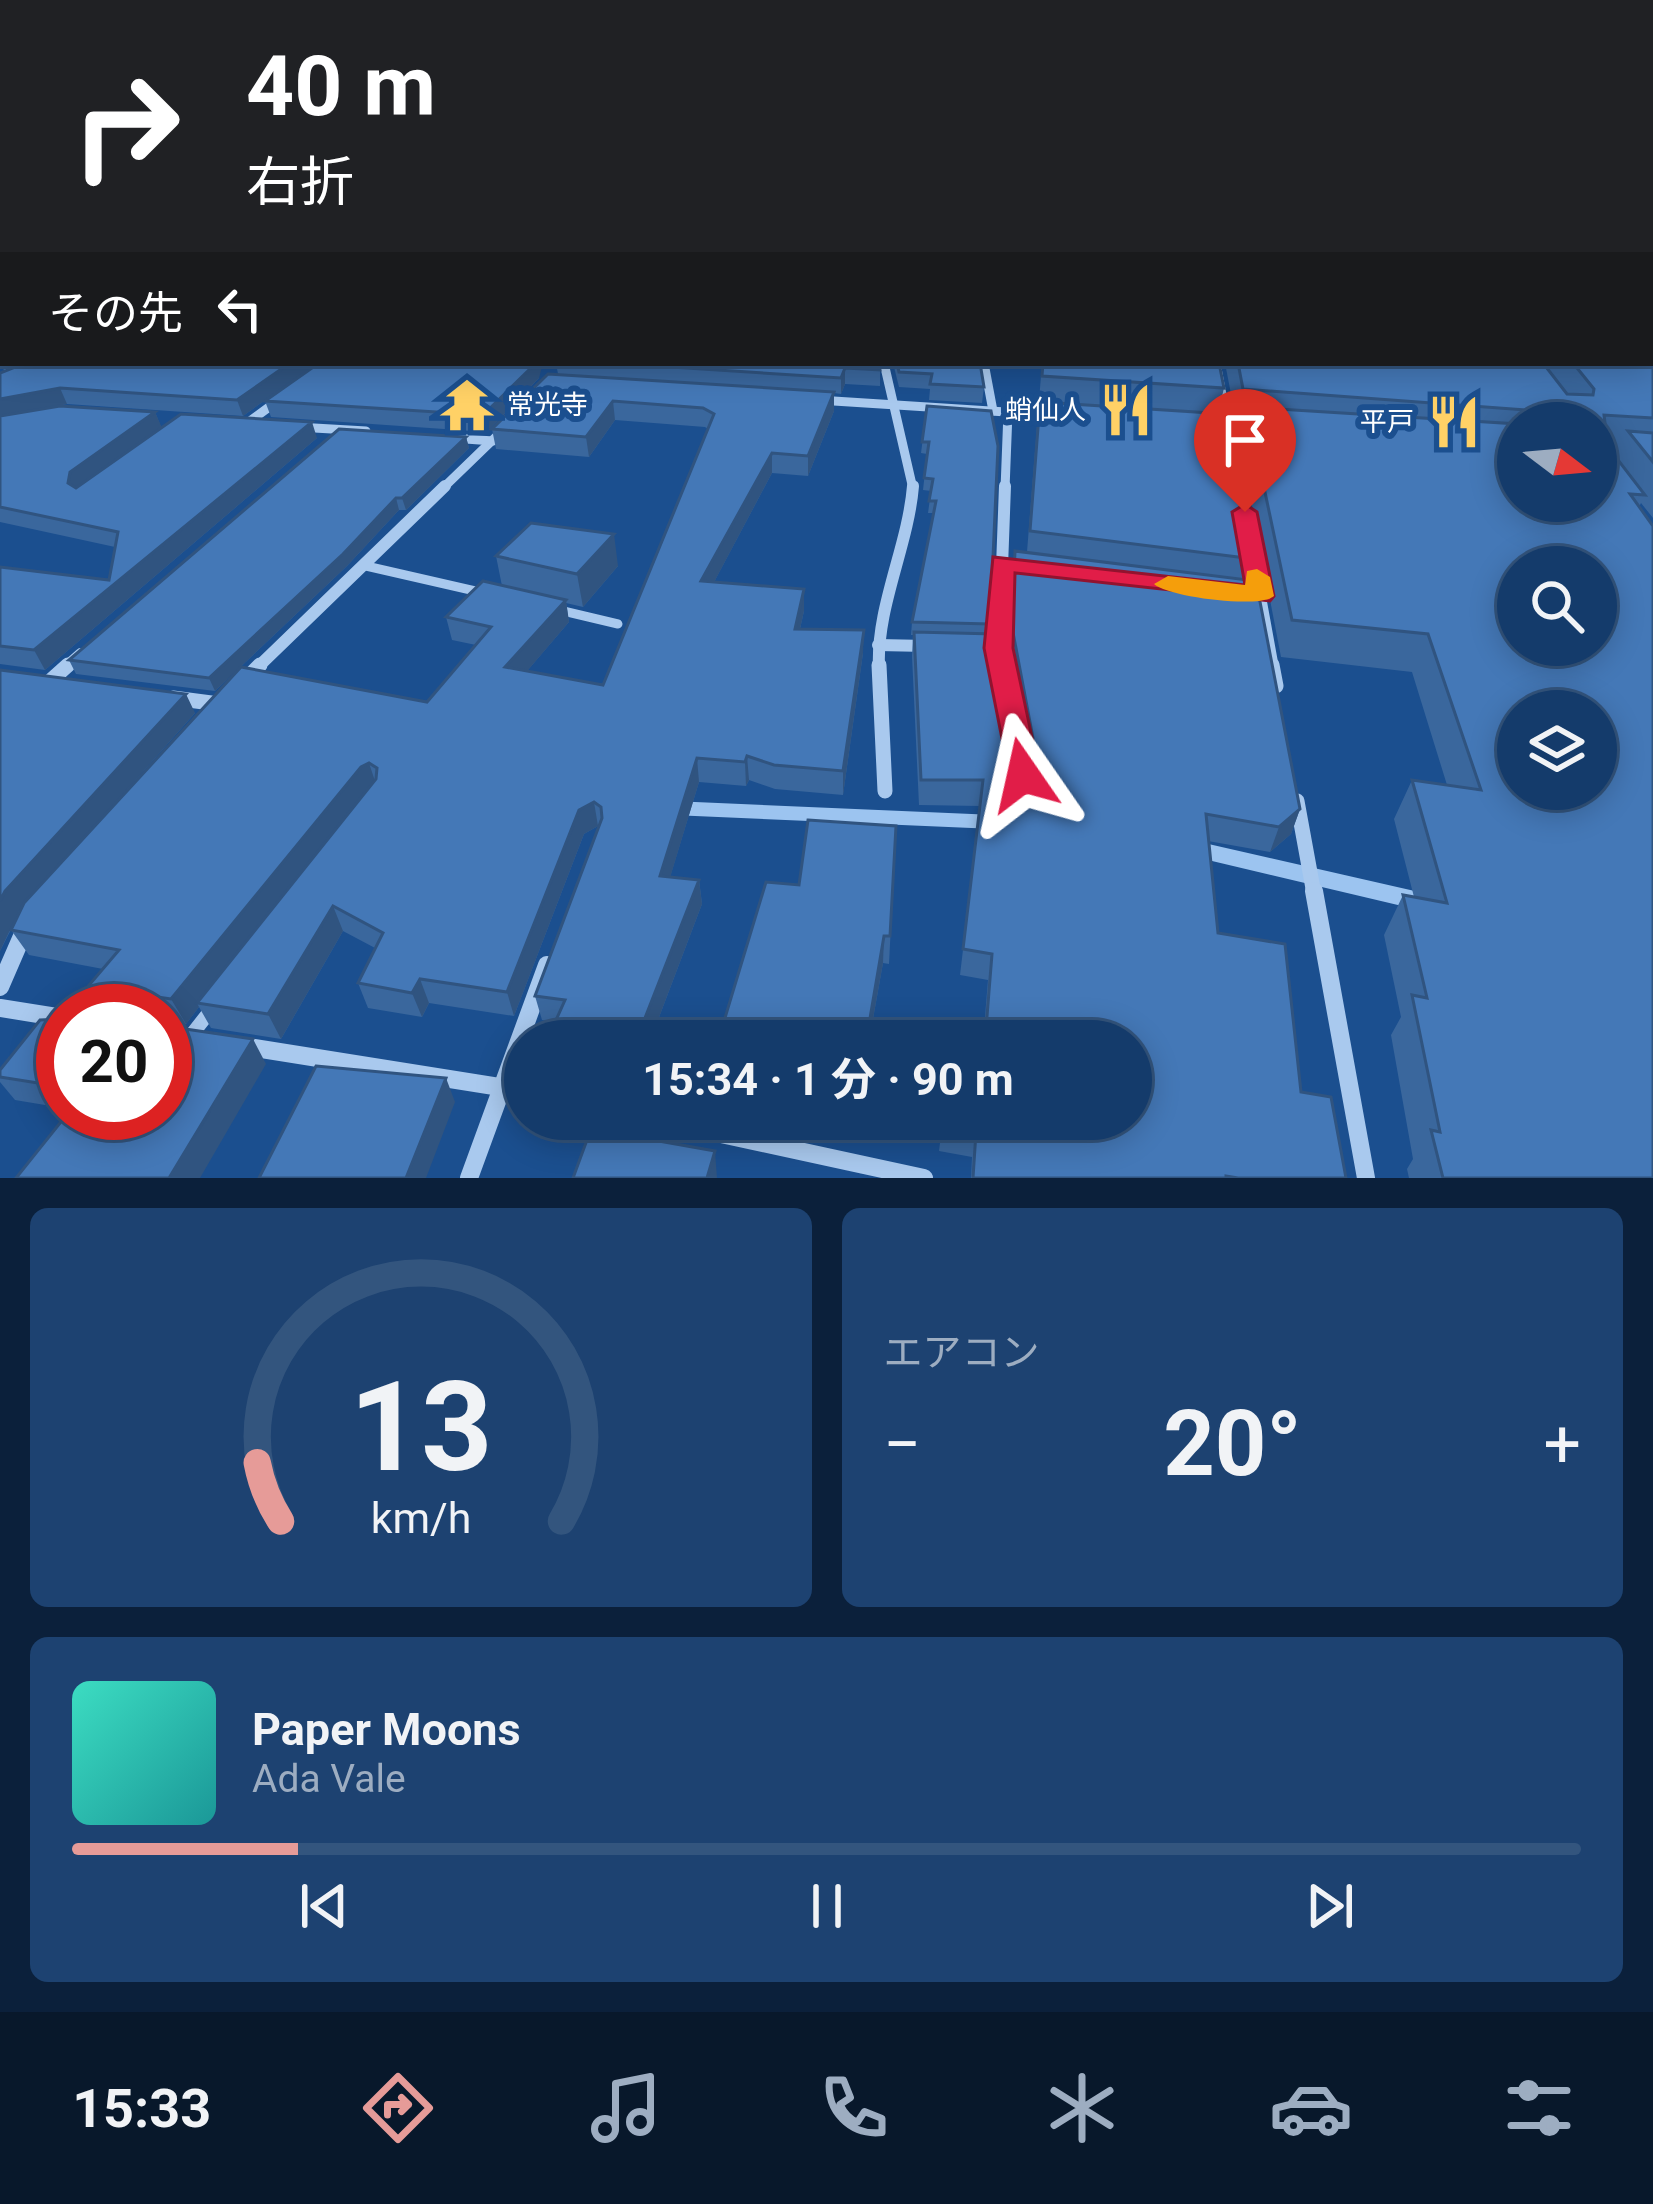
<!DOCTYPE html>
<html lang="ja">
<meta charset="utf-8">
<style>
body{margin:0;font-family:Roboto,"Noto Sans JP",sans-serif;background:#1d4271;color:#f1f3f6;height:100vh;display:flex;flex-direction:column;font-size:45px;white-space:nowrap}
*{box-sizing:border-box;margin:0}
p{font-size:39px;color:#9dadc1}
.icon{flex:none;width:66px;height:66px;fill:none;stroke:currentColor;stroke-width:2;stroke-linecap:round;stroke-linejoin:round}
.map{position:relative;height:1178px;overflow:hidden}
.panel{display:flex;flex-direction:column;gap:30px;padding:30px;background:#0b203b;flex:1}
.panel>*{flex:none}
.banner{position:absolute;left:0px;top:0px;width:1653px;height:366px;box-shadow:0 6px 30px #0003,0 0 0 3px #33557e;background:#202124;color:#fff;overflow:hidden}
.needle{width:78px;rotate:106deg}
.controls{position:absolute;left:1497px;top:402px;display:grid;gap:24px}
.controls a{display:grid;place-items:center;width:120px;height:120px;border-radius:50%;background:#143b6b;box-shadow:0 6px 30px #0003,0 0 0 3px #33557e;font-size:60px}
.speed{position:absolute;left:36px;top:984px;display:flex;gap:24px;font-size:60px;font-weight:700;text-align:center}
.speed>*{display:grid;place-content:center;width:156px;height:156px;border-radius:50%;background:#143b6b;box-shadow:0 6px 30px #0003,0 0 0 3px #33557e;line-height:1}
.speed .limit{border:18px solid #d22;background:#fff;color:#111}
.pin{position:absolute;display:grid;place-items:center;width:102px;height:102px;color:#fff;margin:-123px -51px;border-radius:50% 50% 50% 0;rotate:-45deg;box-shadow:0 0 12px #0007}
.pin .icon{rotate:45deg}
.me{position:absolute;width:132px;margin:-66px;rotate:349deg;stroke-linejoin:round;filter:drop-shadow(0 0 9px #0008)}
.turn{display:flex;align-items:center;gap:42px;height:252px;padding:0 48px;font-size:54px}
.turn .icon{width:156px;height:156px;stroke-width:2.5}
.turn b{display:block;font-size:84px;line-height:102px}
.then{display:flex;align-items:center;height:114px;padding:0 48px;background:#0003;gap:24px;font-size:45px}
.big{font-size:90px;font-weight:700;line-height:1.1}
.panel .tile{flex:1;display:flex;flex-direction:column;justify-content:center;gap:18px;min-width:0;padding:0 42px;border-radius:18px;background:#1d4271}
.panel .dial{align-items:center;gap:0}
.dial svg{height:312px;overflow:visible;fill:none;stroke:#33557e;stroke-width:7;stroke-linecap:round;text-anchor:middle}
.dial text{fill:#f1f3f6;stroke:none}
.song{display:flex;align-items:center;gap:36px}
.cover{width:144px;height:144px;border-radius:18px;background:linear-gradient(135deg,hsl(170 70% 55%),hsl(180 70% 35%))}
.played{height:12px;border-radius:6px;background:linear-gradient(90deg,#e69b98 15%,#33557e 15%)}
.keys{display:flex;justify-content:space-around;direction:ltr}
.heat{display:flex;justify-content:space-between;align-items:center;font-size:66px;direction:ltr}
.panel .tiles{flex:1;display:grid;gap:30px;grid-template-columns:1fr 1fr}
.tile:last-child{grid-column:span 2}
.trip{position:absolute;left:504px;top:1020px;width:648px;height:120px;border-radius:60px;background:#143b6b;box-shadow:0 6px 30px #0003,0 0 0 3px #33557e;font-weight:700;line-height:120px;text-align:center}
.menu{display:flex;height:192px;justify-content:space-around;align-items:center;background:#08182b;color:#9dadc1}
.menu .icon{width:84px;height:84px}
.menu .selected{color:#e69b98}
.menu b{font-size:54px;color:#f1f3f6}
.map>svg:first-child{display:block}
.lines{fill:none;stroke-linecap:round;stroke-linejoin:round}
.stream{fill:#9cc4f0;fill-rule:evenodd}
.lane-far2{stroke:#a9c9ee;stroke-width:9}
.lane-far1{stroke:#a9c9ee;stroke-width:10}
.lane{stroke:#a9c9ee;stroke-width:14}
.street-far3{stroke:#a9c9ee;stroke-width:9}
.street-far2{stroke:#a9c9ee;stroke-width:12}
.street-far1{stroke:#a9c9ee;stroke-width:15}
.street{stroke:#a9c9ee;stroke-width:18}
.wall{fill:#3a679d;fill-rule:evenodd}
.shaded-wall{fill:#305480}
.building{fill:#4478b7;stroke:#305480;stroke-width:3;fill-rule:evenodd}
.route{fill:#e11d48;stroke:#92132f;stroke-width:3}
.slow{fill:#f59e0b}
.labels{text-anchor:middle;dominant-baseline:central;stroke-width:12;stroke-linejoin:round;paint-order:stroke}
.far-poi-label{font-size:27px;fill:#fff;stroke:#1b4f8f;text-anchor:end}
</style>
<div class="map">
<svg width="1653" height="1178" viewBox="0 0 1653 1178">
<rect width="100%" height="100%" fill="#1b4f8f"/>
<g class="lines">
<g class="stream">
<path d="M672,801L995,815L1002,817L1005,822L1002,827L995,829L672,815L665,813L662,808L665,803Z"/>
<path d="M1191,840L1419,892L1426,895L1429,901L1426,907L1419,910L1191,856L1184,853L1181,848L1184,843Z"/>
</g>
<g class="lane-far2">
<path d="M366,566L484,593"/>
<path d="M559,610L618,624"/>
<path d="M999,648L1003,668"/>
</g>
<path class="lane-far1" d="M1002,665L1021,764"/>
<path class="lane" d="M189,1038L211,1010"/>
<g class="street-far3">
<path d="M884,363L913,489"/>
<path d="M984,363L993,411"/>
<path d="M1216,363L1240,489"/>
<path d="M0,364L30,369"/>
<path d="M818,400L1055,415"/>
<path d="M246,424L280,399"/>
<path d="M297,427L366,431"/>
<path d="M452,438L493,441"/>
<path d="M442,489L503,430"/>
<path d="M1005,489L1008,412"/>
</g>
<g class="street-far2">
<path d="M1239,486L1246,521"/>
<path d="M1251,547L1273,668"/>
<path d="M878,645L927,646"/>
<path d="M984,647L999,648L1005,486"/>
<path d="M65,668L81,654"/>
<path d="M257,668L445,486"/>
<path d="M879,668C876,607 908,547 913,486"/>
</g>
<g class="street-far1">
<path d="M879,665L885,791"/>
<path d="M1272,665L1276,686"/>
<path d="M246,679L260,665"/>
<path d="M49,682L68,665"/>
<path d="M173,698L219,704"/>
<path d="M1297,801L1314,894"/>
</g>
<g class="street">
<path d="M1314,891L1366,1178"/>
<path d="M0,987L26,927"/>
<path d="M0,1008L63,1018"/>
<path d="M242,1046L525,1091"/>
<path d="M652,1119L924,1178"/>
<path d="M469,1178L547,965"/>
</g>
</g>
<g class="wall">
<rect x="1650" y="143" width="3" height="63"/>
<path d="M1653,223V518L1641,503L1639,507L1653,1178H1409L1407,1169L1413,1159L1391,1035L1401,1017L1384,935L1403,895L1414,897L1394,819L1412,780L1447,785L1412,672L1281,657L1239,438L1243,421L1236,420L1225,363H1650ZM1518,423H1596L1518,501Z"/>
<path d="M317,363L243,416L67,404L14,414L155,412L161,427L317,438L45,670L0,664V567L109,580L115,547L0,522V373Z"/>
<path d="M556,363H879L880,370V386L845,384L841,394L834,393V411L808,476L772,473L714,582L804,611L800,629L863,653L843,795L775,789L749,780L746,786L699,782L670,877L699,880L702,904L650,1041H549L548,1038L555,1022L542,1020L535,996L598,826L584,834L514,1016L429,1003L422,1017L368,1008L358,983L375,948L343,931L281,1039L211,1028L199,1007L186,1024L165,1021V1011H82L103,969L29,955L11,930L22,908L0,951V670L195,713L93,828L427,702L476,645L452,640L446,617L502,586L496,556L618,566L583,607L566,603L569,622L527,671L603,685L708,429L705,427L615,420L589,457L496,449L492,429L558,374Z"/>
<path d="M893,363H980L984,387L982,403L929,400L930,389L899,387Z"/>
<path d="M1042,363H1219L1224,388L1218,413L1254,559L1248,580L1300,809L1291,834L1270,852L1208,841L1218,933L1346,1178H971L972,1157L939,1151L943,1119L1131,1041H983L988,980L960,975L980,806L919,805L912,656L913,635H911L912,622L933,513H928L931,491L923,490L927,454L921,453L927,406L990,624L989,634L1017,753L1028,759L1009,651L1015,551L1027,552Z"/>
<path d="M539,378L487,432L271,417L265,401Z"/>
<path d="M466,437L469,448L406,510H399L347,566L215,691L76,674L69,660Z"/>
<path d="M896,826L889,964L883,963L871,1030L718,1041L799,885Z"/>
<path d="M63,1019V1108L15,1100L0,1082V1070Z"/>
</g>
<g class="shaded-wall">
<path d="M290,363H317L243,416L237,400Z"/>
<path d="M536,363H543L539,378L487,432L483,415Z"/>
<path d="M845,368V384L841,394V378Z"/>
<path d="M60,388L67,404L0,417V399Z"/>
<path d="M834,392V411L808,476V456Z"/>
<path d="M613,401L615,420L589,457L586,437Z"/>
<path d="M155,412L162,428L76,500L68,483L70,472Z"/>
<path d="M312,422L317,438L45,670L34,650Z"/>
<path d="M466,437L469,448L406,510L402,498Z"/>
<path d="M772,453V473L703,603L701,581Z"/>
<path d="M396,498L399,510L347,566L215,691L209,678Z"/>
<path d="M614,534L618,566L583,607L577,574Z"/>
<path d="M804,589V611L795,651V629Z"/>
<path d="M566,600L569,622L511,690L505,667Z"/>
<path d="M864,630L863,653L843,795V771Z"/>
<path d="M186,694L195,713L19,911L0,951V901L5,891Z"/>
<path d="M747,756L749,780L746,786L745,762Z"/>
<path d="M697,758L699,782L663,901L660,876Z"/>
<path d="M369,763L377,787L197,1003L199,1007L186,1024L171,999L361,767Z"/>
<path d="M594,802L598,826L584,834L514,1016L507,992L579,810Z"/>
<path d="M1300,809L1291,834L1270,852L1279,827Z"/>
<path d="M699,880L702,904L650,1041H636Z"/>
<path d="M333,906L343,931L281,1039L268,1014Z"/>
<path d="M884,936L883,963L869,1041L868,1030Z"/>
<path d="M420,979L429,1003L422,1017L412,993Z"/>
<path d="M151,996L160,1011H137L138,1002Z"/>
<path d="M253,1039L266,1064L200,1178H169Z"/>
<path d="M446,1078L455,1102L426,1178H406Z"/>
<path d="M715,1151L717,1178H707Z"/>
</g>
<g class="building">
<rect x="0" y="143" width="3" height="199"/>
<rect x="1650" y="143" width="3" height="39"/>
<path d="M1650,222L1653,223V418L1604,415L1608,447L1645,495L1630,494L1653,526V1178H1443L1431,1130L1440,1132L1412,995L1427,998L1403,895L1447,903L1412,780L1481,790L1428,634L1292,620L1247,407L1518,424V501H1596V423H1534L1540,420L1539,411L1243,389L1238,363H1543L1567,394L1593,395L1594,389L1573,363H1650ZM1518,567H1596V645H1518ZM1518,711H1596V789H1518Z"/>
<path d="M25,363H290L237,400L60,388L0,399V373Z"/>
<path d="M319,363H536L483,415L265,401Z"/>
<path d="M609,363H879L880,370L845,368L841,378Z"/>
<path d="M897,363H980L984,387L930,384L932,374L899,372Z"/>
<path d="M1043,363H1219L1224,388L1042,376Z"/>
<path d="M548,374L834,392L808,456L772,453L701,581L804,589L795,629L864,630L843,771L774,765L747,756L745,762L697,758L660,876L699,880L636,1041H563L548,1038L565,1000L535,996L602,818L601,807L594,802L579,810L507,992L420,979L412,993L358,983L383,933L333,906L268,1014L197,1003L376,779L377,768L369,763L361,767L171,999L151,996L138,1002L137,1011H82L84,991L119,950L11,930L24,903L241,667L427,702L491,627L446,617L483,581L566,600L505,667L603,685L714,414L703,408L613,401L586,437L492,429Z"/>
<path d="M1040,402L1226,414L1254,559L1030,531Z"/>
<path d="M60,406L155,412L70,472L68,483L76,488L181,414L312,422L34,650L0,646V567L109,580L118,532L0,507V416Z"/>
<path d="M927,406L991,411L998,446L990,624L912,622L936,501H929L933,479L924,478L929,442H922Z"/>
<path d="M339,429L466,437L402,498H396L343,554L209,678L69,660Z"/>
<path d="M1628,431L1653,433V462Z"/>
<path d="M531,523L614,534L577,574L496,556Z"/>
<path d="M1015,551L1256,581L1300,809L1279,827L1206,814L1218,933L1285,944L1301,1092L1331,1097L1346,1178H1238L1226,1176V1178H973L976,1132L942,1126L943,1119H1131V1041H985L992,954L963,949L983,780H921L914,632L995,634L1017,753L1027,760L1036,754L1012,627Z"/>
<path d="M0,670L186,694L5,891L0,901Z"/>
<path d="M808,820L896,826L890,936H884L868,1030L885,1033L884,1041H718L766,882L799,885Z"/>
<path d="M63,1019V1087L0,1077V1070L40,1020Z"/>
<path d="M165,1026L253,1039L169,1178H16L68,1113H165Z"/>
<path d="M316,1066L446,1078L406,1178H259Z"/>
<path d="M591,1129L715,1151L707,1178H573Z"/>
</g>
<linearGradient id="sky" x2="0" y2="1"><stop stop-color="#0f2b4f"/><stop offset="0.47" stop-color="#39639b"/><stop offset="1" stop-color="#39639b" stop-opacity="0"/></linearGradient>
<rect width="1653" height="307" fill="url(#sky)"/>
<path class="route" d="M1245,504L1257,512L1274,596L1270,601L1015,573L1013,648L1040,775L1035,784H1011L984,648L993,557L1245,585L1232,512Z"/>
<path class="slow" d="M1257,569L1270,577L1274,596C1260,609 1168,597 1154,584L1168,576L1245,585L1247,571Z"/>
<defs>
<symbol id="temple-bare" viewBox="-9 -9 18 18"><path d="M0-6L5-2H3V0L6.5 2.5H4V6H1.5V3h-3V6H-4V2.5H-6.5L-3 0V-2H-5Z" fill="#ffd166" stroke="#1b4f8f" stroke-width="2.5" paint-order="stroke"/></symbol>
<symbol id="restaurant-bare" viewBox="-9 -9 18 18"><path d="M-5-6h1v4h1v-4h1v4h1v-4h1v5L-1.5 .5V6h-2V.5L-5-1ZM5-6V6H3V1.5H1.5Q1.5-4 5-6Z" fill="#ffd166" stroke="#1b4f8f" stroke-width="2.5" paint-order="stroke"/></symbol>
</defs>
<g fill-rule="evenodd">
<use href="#temple-bare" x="429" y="367" width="76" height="76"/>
<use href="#restaurant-bare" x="1088" y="372" width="76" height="76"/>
<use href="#restaurant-bare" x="1416" y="384" width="76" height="76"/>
</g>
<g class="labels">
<g class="far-poi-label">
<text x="507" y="405" text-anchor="start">常光寺</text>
<text x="1086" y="410">蛸仙人</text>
<text x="1414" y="422">平戸</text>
</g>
</g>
</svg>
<div class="controls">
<a><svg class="needle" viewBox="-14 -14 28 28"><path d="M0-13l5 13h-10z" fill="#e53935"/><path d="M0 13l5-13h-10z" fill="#9dadc1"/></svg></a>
<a><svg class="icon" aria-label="search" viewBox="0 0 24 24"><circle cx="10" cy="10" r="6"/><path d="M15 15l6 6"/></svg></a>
<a><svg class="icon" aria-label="layers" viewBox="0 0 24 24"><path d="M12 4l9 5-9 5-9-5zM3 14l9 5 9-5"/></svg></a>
</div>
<div class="speed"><div class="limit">20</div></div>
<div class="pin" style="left:1245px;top:512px;background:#d93025"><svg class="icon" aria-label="arrive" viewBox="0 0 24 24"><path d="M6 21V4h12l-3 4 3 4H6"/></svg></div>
<svg class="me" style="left:1023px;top:775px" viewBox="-20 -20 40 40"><path d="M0-17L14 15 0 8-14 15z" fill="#e11d48" stroke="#fff" stroke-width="4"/></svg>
<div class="trip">15:34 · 1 分 · 90 m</div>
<div class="banner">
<div class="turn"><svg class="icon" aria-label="right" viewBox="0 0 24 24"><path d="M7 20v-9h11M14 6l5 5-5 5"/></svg><div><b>40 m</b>右折</div></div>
<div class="then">その先<svg class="icon" aria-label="left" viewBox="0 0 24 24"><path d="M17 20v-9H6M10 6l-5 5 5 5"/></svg></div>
</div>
</div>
<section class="panel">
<div class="tiles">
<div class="tile dial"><svg viewBox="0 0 100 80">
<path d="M14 69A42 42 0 1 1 86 69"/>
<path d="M14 69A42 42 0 0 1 8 54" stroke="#e69b98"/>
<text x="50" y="56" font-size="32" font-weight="700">13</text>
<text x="50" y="72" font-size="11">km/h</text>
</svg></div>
<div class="tile"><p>エアコン</p>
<div class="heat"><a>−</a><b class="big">20°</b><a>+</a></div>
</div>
<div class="tile">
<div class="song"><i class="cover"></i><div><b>Paper Moons</b><p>Ada Vale</p></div></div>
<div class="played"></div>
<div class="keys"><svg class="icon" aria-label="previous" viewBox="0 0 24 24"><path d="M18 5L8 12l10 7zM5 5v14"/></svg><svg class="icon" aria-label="pause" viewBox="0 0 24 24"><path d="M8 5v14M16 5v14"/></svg><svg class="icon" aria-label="next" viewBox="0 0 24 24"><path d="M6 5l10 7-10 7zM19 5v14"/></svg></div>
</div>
</div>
</section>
<nav class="menu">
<b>15:33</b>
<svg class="icon selected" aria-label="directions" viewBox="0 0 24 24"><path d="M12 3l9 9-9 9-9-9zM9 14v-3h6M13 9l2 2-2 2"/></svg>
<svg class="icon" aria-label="music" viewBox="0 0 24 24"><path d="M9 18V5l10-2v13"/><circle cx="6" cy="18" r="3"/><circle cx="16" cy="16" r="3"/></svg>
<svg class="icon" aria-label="phone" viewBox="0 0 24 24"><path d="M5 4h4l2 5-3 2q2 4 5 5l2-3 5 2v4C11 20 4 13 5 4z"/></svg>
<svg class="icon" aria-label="climate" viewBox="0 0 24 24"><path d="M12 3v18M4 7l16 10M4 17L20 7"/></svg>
<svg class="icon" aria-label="car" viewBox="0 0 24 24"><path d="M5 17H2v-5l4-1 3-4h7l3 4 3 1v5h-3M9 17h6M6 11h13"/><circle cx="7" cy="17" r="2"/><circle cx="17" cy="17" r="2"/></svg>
<svg class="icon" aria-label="filters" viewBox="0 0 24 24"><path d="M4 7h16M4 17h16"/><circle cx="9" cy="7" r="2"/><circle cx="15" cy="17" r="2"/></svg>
</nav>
